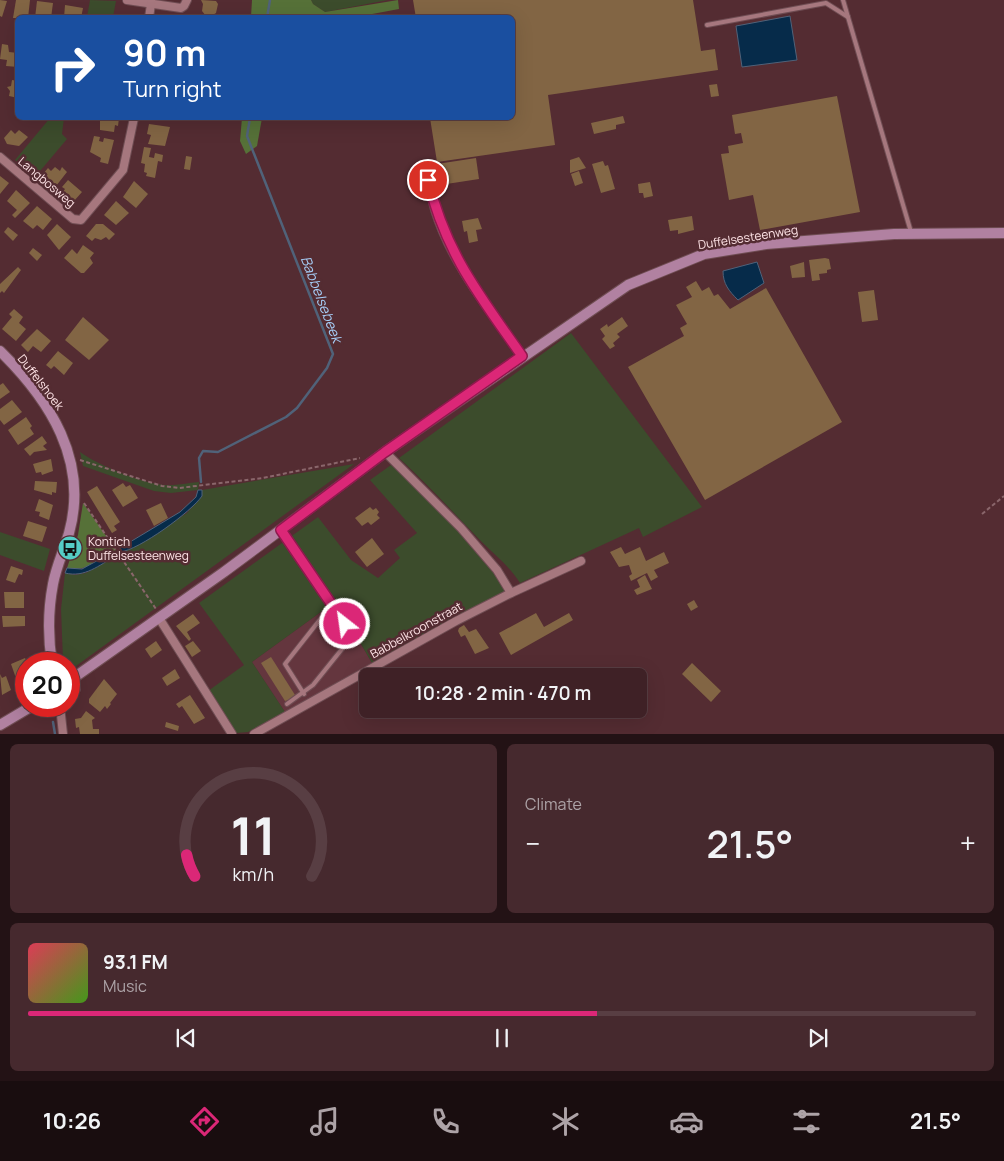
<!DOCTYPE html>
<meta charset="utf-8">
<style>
body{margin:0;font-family:Manrope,sans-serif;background:#46292e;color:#f1f3f6;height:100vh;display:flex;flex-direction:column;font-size:19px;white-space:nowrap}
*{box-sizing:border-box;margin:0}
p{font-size:16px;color:#ada3a7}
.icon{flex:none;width:28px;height:28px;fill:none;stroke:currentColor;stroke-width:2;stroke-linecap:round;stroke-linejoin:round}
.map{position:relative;height:734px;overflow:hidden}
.side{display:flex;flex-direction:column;gap:10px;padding:10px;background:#231215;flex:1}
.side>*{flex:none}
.hud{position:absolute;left:15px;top:15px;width:500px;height:105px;border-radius:8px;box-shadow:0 5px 20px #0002,0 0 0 1px #583e43;background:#1a4fa0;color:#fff;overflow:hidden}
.speed{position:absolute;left:15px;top:652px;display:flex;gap:10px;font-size:25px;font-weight:700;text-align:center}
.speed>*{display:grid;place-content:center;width:65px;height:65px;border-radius:50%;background:#3f2126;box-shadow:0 5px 20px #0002,0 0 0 1px #583e43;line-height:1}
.speed .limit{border:8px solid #d22;background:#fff;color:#111}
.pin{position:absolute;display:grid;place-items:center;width:42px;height:42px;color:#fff;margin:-21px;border:2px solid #fff;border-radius:50%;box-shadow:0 1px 5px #0007}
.me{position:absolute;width:55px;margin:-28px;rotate:330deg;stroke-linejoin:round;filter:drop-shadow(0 0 4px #0008)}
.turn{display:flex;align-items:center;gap:18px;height:105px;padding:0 25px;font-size:22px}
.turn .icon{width:65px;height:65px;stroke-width:2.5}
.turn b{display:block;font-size:35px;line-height:42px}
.big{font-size:38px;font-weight:600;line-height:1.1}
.side .card{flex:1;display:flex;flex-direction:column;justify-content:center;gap:8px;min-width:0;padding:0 18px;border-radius:8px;background:#46292e}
.side .dial{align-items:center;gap:0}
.dial svg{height:130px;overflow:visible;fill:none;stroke:#583e43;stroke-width:7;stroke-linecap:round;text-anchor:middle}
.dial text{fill:#f1f3f6;stroke:none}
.song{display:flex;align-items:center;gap:15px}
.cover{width:60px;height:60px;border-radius:8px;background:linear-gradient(135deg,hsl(350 70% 55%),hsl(100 70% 35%))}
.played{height:5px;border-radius:2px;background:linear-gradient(90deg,#db2777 60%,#583e43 60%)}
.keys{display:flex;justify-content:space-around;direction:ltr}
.heat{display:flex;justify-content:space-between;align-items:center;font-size:28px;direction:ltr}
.side .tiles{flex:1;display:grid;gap:10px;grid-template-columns:1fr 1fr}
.card:last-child{grid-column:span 2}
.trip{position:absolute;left:359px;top:668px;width:288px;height:50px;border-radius:8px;background:#3f2126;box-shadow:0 5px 20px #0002,0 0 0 1px #583e43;font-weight:600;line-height:50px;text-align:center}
.dock{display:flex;height:80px;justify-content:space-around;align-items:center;background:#190d0f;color:#ada3a7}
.dock .icon{width:35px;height:35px}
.dock .active{color:#db2777}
.dock b{font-size:22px;color:#f1f3f6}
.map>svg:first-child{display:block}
.built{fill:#64363e}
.green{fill:#3c4c2c}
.forest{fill:#567138}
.water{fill:#062b4a;stroke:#506279}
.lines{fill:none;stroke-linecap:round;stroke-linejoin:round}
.stream{stroke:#506279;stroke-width:2.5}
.building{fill:#826544}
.lane-casing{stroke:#6f4d53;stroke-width:6}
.street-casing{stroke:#6f4d53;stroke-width:10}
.secondary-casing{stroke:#6f4d53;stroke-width:12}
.path{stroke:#8a666b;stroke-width:2;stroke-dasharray:4 2.5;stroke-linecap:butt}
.lane{stroke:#a6777e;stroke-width:4}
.street{stroke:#a6777e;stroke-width:8}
.secondary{stroke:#b181a1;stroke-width:10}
.route-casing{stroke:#8e194d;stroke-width:12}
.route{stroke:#db2777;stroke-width:9}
.labels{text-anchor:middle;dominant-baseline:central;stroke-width:5;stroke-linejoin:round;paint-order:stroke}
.street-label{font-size:12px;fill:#fee3e6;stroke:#542c32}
.poi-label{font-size:12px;fill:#fee3e6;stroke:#542c32;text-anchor:start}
.water-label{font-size:14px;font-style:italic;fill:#a6cdf6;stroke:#542c32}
</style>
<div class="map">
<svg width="1004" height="734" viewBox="0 0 1004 734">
<rect width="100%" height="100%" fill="#542c32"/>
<path class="built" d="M336,601L372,663L285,712L252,662Z"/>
<g class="green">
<path d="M90,0L116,1L113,17H87Z"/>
<path d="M311,0H388L325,12L313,4Z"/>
<path d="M50,118H64L62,134L67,139L35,177L15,160Z"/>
<path d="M571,333L702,507L643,537L639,528L520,583C508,564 493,554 478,538C452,511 427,484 399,458Z"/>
<path d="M80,452C96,464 143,484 164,485C175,486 187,483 199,482L198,490L171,493L154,491L83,466Z"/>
<path d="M354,464L76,666L63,660L61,609L65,573L75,575L86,573L136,545L187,513L202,496V490Z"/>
<path d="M391,465C432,503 478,542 505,591L372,663L336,601L252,662L285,712L248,732L236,733L208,691L244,665L199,603L318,517L351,560L378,578L400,558L394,550L417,533L370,480Z"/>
<path d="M0,532L50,549L44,571L0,555Z"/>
</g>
<g class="forest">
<path d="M252,0H311L313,4L325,12L398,0L399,9L356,17H251Z"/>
<path d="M242,118H262L257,146L246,154L240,141Z"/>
<path d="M83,503L116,550C101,559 85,573 67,568L78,535Z"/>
</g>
<g class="water">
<path d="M790,16L797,60L742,67L736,26Z"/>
<path d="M757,262L764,283L738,300C729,291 723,284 723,271Z"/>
<path d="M198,490H202V496C191,512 139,550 120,552V548L180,512L196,497Z"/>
<path d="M113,552L116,556C99,565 85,578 65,573L67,568L82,569Z"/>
</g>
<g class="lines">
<g class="stream">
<path d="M267,18L270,0"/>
<path d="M201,482L199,458L203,451L218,452L286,417L297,408L327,368L333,354L247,136L250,118"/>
<path d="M53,722L55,734"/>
</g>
</g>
<g class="building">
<path d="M0,0L7,1L2,17L0,16Z"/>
<path d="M16,0H30L28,18H13Z"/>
<path d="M201,0L216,1L218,4L216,13L211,16H206L202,11L203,4Z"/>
<path d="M413,0H693L701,51L715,49L718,70L548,95L555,145L437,162L430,118H512V18H416Z"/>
<path d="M37,1L53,3L51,18H35Z"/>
<path d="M65,5L83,8L81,18H64Z"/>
<path d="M2,44L8,45L9,52L18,53V67L6,66L7,60L0,59Z"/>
<path d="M12,80L18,81V98L9,96L10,91L7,87L11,86Z"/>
<path d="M717,84L719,96L711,97L709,85Z"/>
<path d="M837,96L860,212L760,230L753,195L729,200L721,154L729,153L728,146L743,143L741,133L735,134L732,115Z"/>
<path d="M623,116L625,123L616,125V129L594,134L591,123Z"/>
<path d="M100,118H119L118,126L115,125L114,132L100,130Z"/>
<path d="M149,124L170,127L165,146L148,144L151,135L147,134Z"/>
<path d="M11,130L15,134L19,130L28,137L19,146L7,144L4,138Z"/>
<path d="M94,136L100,137L99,141L103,142L104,138L114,140L108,164L100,162L101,158L90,152Z"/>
<path d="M144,147L151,148L149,157L154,158L155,153L163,155L162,162L158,161L155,178L146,176L147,173L144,172L145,164L141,163Z"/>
<path d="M186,156L192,157L190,170L184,169Z"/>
<path d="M579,157L586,168L570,173V160Z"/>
<path d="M476,158L479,179L440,185L437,164Z"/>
<path d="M603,161L605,166L608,165L615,189L601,193L592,164Z"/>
<path d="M55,167L60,171L62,167L67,172L56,186L43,174L48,168L51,171Z"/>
<path d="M579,171L583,183L575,186L571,174Z"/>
<path d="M0,176L9,183L0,194Z"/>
<path d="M68,180L82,192L74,201L63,192L65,189L62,187Z"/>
<path d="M134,181L148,194L136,208L123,197Z"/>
<path d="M650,182L653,196L644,198L643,193H639L638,184Z"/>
<path d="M16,190L30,203L15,218L12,215L17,210L7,201Z"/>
<path d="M116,201L129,213L116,225L104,215Z"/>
<path d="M37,206L52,219L43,230L37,225L33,229L23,221Z"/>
<path d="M692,216L694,230L678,234V230L670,231L668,220Z"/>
<path d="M478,218L482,229L476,230L478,241L469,243L467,231L464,232L462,221Z"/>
<path d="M57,224L71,237L59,250L47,235Z"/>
<path d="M96,224H103L115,234L109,240L106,237L101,240L95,238L92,241L86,236Z"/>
<path d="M8,227L18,235L13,241L4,232Z"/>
<path d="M83,245L94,253L90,258L93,263L84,273H81L64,258L72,249L77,254Z"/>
<path d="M33,248L42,255L37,261L29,253Z"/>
<path d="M825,258L829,259L831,269L827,270V273L819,274L820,280L812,281L809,260Z"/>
<path d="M804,262L805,277L792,278L790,266Z"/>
<path d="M18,267L21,270L4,293L2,291L0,293V284Z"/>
<path d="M696,281L702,291L709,287L714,296L718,294L730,309L766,288L842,422L705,500L628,367L684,336L680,328L687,324L676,305L692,297L686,287Z"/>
<path d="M874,290L878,320L862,322L858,292Z"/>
<path d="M14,309L23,317L19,323L26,329L16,341L2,329L12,317L9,314Z"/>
<path d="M83,317L109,340L89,360L65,340Z"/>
<path d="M622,317L628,326L617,334L620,337L613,343L615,346L610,349L602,339L605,336L600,329L607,324L608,327Z"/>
<path d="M37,329L51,341L41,352L33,346L28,352L21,345Z"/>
<path d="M58,351L73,363L64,375L54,366L51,369L46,365Z"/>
<path d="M3,383L10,392L0,399V385Z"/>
<path d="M12,400L22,412L4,425L0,420V409Z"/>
<path d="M26,417L32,426L30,428L34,434L18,445L8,430Z"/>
<path d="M42,436L47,443L43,446L47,450L34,452L30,456L24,449Z"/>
<path d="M51,459L53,471L42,475L41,472L36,473L33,464Z"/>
<path d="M35,481L57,482L56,493L52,492V495L34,490Z"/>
<path d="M123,483L126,487L130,485L138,498L123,507L112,490Z"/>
<path d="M97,486L120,522L114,526L117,530L112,533L87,492Z"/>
<path d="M39,499L53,505L49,520L39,516L40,512L35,511Z"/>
<path d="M161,503L168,518L154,526L146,510Z"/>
<path d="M370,507L373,510L376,508L379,512L377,515L380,518L371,525L368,522L362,526L355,518Z"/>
<path d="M28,521L47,527L42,542L23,536Z"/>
<path d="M372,538L384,554L367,567L355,552Z"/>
<path d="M621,547L625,554L640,547L646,561L664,552L669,563L654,570L658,577L651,581L647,573L631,581L629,576L632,574L629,565L619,567L610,552Z"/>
<path d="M11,566L23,570L22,575L19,574L15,583L6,580Z"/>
<path d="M645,575L652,589L637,595L634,590L640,587L637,580Z"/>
<path d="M4,592H24V608H5Z"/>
<path d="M694,600L698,607L691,611L687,604Z"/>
<path d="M536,613L544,627L569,613L573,620L511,655L499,633Z"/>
<path d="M193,614L200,623L187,632L191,639L189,641L176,626Z"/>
<path d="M2,616H25V626L3,627Z"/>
<path d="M464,625L469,632L476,629L489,648L475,654L465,635L461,637L458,631L459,628Z"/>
<path d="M156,641L162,650L151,658L145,649Z"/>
<path d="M193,641L201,651L192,657L185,646Z"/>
<path d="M271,657L295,695L289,700L285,701L261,663Z"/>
<path d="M25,658L28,664L25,668L26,681L18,684L11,664Z"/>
<path d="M692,663L721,691L711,702L682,674Z"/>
<path d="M175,669L180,678L167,686L162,678Z"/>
<path d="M0,674L2,678L6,676L11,690L2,695Z"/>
<path d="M104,679L117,694L110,703L111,704L107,709L105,706L100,712L89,703V699Z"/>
<path d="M190,695L205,718L194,724L182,706L179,708L176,704Z"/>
<path d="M86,711L95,718L92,720L93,729H99V734H80L79,727L76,728L75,719L81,718Z"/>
<path d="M166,722L179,726L178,731L165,727Z"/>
</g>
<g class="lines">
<defs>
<g id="lane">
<path d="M843,0L911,232"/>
<path d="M707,25L826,3L848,17"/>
<path d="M281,530L333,604L348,631L346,644L313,685L287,704"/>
<path d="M304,694L285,664L322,617L336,610"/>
</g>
<g id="street">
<path d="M127,0L181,8L184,6L187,0"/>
<path d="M149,18L151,4"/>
<path d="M0,157L73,219L81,220L123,170L134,118"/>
<path d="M425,165C428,180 431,195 435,210C452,265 490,310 522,356"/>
<path d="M511,593L581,561"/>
<path d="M159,618L232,734"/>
<path d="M60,706L63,734"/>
<path d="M254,734L456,621L511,593L497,570L461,528L385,452"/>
</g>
<g id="secondary">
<path d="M0,351C50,400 89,461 69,533C64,550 56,567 53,584C48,610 48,638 52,664"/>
<path d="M69,676L72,679L75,689L69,698"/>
<path d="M72,679L224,572L385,452L628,285L704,254L766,244L894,234L1004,233"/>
<path d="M0,725L32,706"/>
</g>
</defs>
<use href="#lane" class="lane-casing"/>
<use href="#street" class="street-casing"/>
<use href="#secondary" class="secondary-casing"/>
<g class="path">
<path d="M80,460L162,486L179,488L263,478L360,458"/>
<path d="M84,503L156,609"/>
<path d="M982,514L1004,496"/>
</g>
<use href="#lane" class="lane"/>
<use href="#street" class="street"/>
<use href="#secondary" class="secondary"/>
</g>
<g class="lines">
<defs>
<path id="route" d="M345,624L281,530L385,452L522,356C480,296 446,254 428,180"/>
</defs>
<use href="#route" class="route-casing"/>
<use href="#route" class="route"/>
</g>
<defs>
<symbol id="bus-disc" viewBox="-11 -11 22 22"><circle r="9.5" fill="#55cdc6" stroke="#542c32"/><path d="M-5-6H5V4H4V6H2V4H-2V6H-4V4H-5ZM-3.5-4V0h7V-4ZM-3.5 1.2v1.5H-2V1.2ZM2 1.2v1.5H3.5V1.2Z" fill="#111"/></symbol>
</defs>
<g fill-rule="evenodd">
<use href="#bus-disc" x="56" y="534" width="28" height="28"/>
</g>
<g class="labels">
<g class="street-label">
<text transform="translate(47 182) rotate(40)">Langbosweg</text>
<text transform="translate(748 237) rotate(-9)">Duffelsesteenweg</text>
<text transform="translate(41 382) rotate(52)">Duffelshoek</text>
<text transform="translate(416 630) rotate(-29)">Babbelkroonstraat</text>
</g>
<g class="poi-label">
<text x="88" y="541">Kontich<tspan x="88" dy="14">Duffelsesteenweg</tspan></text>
</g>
<g class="water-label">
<text transform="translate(322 299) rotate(69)">Babbelsebeek</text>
</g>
</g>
</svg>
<div class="speed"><div class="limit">20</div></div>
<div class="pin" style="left:428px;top:180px;background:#d93025"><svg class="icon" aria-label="arrive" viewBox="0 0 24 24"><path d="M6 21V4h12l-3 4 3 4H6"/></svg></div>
<svg class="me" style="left:345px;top:624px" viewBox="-20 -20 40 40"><circle r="17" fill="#db2777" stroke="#fff" stroke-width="3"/><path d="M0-11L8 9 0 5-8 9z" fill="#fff"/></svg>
<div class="trip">10:28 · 2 min · 470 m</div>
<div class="hud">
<div class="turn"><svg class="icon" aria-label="right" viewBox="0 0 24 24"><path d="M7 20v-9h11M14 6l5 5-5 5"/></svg><div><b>90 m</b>Turn right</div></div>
</div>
</div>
<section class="side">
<div class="tiles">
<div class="card dial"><svg viewBox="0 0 100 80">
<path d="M14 69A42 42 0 1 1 86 69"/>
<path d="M14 69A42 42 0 0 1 9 56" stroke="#db2777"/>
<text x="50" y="56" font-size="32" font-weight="700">11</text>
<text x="50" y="72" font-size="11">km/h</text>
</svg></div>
<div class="card"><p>Climate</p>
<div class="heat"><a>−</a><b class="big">21.5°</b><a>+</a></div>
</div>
<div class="card">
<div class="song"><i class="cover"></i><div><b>93.1 FM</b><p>Music</p></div></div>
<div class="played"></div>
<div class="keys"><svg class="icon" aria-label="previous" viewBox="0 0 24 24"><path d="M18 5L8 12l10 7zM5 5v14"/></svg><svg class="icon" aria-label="pause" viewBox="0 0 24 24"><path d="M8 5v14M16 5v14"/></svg><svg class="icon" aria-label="next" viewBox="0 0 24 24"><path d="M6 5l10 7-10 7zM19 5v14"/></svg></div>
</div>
</div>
</section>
<nav class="dock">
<b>10:26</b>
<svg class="icon active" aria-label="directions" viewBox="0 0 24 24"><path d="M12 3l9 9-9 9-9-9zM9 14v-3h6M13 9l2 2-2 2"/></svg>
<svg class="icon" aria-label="music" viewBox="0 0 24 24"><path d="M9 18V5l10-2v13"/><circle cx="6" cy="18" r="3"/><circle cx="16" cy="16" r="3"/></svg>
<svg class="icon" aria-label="phone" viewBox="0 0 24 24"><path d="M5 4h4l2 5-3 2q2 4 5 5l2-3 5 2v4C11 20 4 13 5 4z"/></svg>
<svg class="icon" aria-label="climate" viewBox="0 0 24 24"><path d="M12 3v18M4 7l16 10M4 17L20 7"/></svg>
<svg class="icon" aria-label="car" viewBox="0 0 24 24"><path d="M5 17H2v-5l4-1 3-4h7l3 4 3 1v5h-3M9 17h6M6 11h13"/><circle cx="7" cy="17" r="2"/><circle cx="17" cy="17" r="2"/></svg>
<svg class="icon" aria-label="filters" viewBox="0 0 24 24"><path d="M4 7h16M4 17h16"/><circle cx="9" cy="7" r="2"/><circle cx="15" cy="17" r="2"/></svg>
<b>21.5°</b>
</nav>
